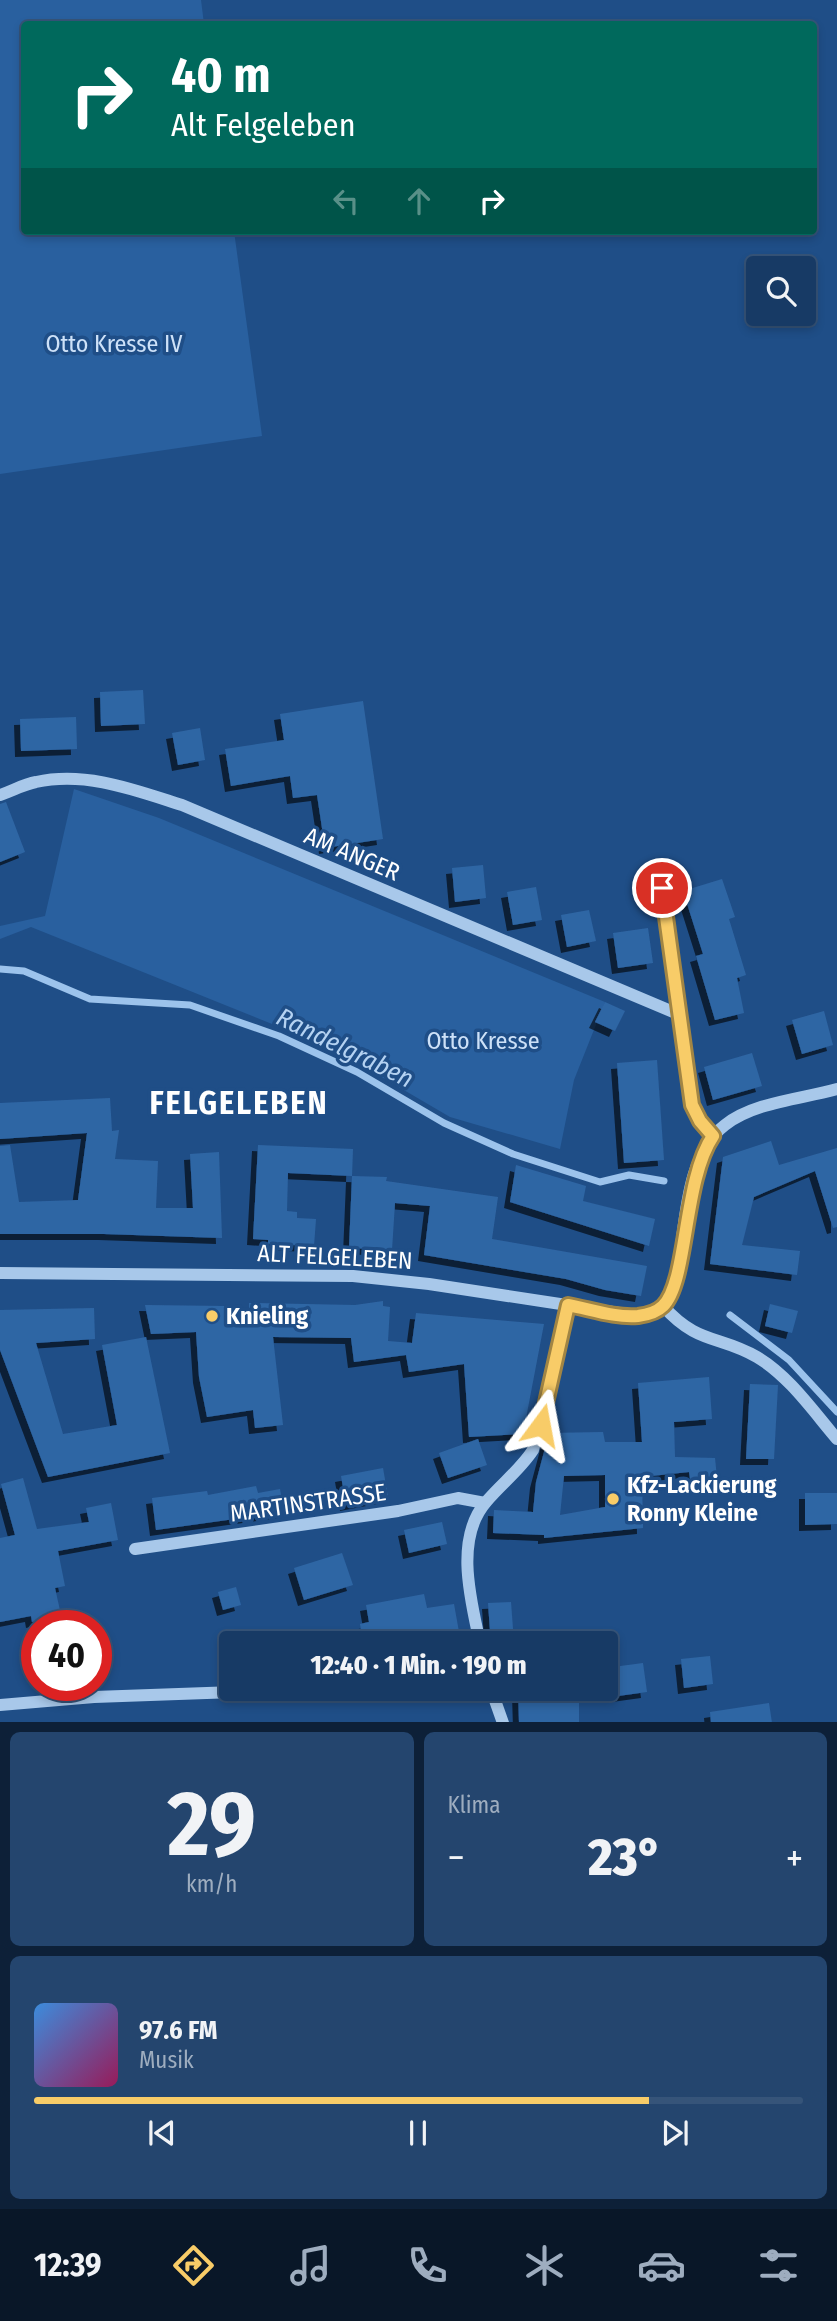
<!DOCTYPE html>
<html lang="de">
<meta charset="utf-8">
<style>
body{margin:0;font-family:"Fira Sans Condensed",sans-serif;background:#24456e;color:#f1f3f6;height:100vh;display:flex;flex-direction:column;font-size:26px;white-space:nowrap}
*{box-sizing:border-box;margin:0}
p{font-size:23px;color:#9eadbf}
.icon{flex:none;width:38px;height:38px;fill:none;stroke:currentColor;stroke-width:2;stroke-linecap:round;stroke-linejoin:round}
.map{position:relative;height:1722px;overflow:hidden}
.panel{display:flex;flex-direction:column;gap:10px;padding:10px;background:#0d2038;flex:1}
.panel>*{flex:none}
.banner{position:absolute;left:21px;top:21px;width:796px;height:214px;border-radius:7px;box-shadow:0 4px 10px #0003,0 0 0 2px #365479;background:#00695c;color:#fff;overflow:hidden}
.tools{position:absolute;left:746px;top:256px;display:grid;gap:14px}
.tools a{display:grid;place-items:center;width:70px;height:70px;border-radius:7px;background:#173a65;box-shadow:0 4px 10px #0003,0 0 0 2px #365479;font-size:35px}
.speed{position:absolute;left:21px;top:1610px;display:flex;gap:14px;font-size:35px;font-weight:700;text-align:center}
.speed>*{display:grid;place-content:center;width:91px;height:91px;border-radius:50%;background:#173a65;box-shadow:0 4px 10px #0003,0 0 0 2px #365479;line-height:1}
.speed .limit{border:10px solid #d22;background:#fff;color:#111}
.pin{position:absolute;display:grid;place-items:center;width:60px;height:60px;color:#fff;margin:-30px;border:4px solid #fff;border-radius:50%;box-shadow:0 2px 7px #0007}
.me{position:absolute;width:77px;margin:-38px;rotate:13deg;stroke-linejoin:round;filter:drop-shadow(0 0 5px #0008)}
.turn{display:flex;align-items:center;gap:24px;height:147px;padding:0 35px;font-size:32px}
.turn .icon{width:91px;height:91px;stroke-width:2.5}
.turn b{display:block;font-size:49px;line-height:60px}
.lanes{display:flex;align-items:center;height:66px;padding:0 35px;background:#0003;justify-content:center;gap:35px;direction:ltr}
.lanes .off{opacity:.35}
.big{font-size:52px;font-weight:800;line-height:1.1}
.panel .card{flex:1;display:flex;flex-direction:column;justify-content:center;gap:10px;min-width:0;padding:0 24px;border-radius:10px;background:#24456e}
.panel .dial{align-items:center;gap:0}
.dial b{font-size:91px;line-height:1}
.song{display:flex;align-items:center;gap:21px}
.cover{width:84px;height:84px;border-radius:10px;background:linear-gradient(135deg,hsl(210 70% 55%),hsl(330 70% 35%))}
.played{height:7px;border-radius:4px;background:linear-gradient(90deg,#f8cc68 80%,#365479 80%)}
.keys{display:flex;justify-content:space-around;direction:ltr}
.heat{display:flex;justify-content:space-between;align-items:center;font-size:38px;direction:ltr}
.panel .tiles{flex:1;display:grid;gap:10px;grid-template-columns:1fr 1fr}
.card:last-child{grid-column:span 2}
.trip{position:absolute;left:219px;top:1631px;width:399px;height:70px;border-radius:7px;background:#173a65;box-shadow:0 4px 10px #0003,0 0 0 2px #365479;font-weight:800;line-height:70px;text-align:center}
.menu{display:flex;height:112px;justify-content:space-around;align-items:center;background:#091728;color:#9eadbf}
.menu .icon{width:49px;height:49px}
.menu .on{color:#f8cc68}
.menu b{font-size:32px;color:#f1f3f6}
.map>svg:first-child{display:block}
.green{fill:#29609f}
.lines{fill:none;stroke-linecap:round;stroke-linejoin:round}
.stream{stroke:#9cc3ec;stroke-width:7}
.building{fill:#2f66a4;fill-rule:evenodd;filter:url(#shadow)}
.minor{stroke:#a8c8ea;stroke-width:12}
.route-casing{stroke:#a18544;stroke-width:18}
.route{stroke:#f8cc68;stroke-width:12}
.poi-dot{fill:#f8cc68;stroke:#1f4e87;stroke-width:2.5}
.labels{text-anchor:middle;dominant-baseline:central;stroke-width:7;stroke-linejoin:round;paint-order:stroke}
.park-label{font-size:24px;fill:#cde1f8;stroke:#1f4e87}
.street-label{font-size:24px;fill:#fff;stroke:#1f4e87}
.poi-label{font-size:24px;font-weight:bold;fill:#fff;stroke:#1f4e87;text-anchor:start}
.water-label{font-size:26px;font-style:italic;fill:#b4d2f2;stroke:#1f4e87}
.district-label{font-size:32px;font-weight:bold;letter-spacing:2px;fill:#fff;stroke:#1f4e87}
</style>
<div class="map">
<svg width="837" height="1723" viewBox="0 0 837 1723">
<defs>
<filter id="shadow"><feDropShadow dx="-6" dy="6" stdDeviation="0" flood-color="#0009"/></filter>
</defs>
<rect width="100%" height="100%" fill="#1f4e87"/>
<g class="green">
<path d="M0,0H201L204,24H24V231H234L262,436L0,474Z"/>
<path d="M74,789L159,818L605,1002L574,1080L560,1149L450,1117L332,1048L31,927L0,939V926L45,916Z"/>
</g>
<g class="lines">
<g class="stream">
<path d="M0,969L24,971L90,999L190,1005L279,1036L357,1072L444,1123L513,1154L600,1182L629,1175L664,1181"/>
<path d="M730,1315L789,1360L837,1412"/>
</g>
</g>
<g class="building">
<path d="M143,690L145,724L101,726L100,692Z"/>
<path d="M363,701L383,839L325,848L317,795L293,798L290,776L231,786L225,749L284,740L280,714Z"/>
<path d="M76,717L77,749L21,751L20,719Z"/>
<path d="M200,728L205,760L178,765L172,733Z"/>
<path d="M6,802L25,852L0,862V804Z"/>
<path d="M483,865L486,898L455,902L452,868Z"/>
<path d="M722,879L735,917L729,919L746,975L737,978L744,1013L715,1020L696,956L703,954L683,891Z"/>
<path d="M536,887L542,920L513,925L507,892Z"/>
<path d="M589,910L596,941L567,947L561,915Z"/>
<path d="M648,928L653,963L618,968L613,933Z"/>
<path d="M605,1002L625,1011L615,1031L595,1022Z"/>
<path d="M824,1011L833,1045L802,1054L792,1020Z"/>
<path d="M752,1053L762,1086L713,1100L704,1067Z"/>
<path d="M657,1060L664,1160L624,1163L617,1063Z"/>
<path d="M110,1098L112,1131L119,1130L115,1159L158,1161L156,1208H193L190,1154L219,1152L222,1238L104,1234H0V1146L10,1145L19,1202L78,1200L87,1133L0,1139V1103Z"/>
<path d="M771,1141L779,1165L837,1148V1227L833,1228L815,1171L754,1197L742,1245L800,1251L797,1275L710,1264L723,1157Z"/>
<path d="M258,1145L353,1149L352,1176L288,1173L287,1211L297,1212V1218L316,1219L314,1246L268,1244V1240L253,1239Z"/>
<path d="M516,1165L586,1186L583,1201L655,1219L649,1246L510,1202Z"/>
<path d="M352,1176L387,1177L386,1181L498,1197L492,1239L647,1266L641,1296L605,1290L566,1279L424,1255L430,1206L395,1203L392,1250L349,1248Z"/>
<path d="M383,1301V1306L390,1307L388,1341L412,1343L416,1313L544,1324L523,1434L469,1437L464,1364L409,1372L406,1355L354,1362L351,1338L273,1337L283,1425L255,1428L253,1410L207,1417L199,1377L196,1332L151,1334L145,1305L225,1306V1315H249V1303L355,1305Z"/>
<path d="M770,1304L798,1311L792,1333L765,1326Z"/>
<path d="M94,1308L95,1339L36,1343L63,1434L117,1425L102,1345L146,1337L170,1453L48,1477L0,1350V1310Z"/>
<path d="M709,1377L712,1419L674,1422L675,1457L715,1458L718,1488L691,1486L689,1472L642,1477L643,1528L544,1538V1535L493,1533L494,1510L533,1512L536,1482L549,1433L603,1432L605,1442H642L638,1383ZM605,1475V1507L560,1515L564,1476Z"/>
<path d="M750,1384L778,1385L774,1459H746Z"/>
<path d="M478,1439L487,1465L448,1478L439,1453Z"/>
<path d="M383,1468L388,1497L346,1505L341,1476Z"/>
<path d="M23,1478L37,1529L89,1522L86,1508L111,1503L118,1540L58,1551L65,1586L55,1588L61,1615L32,1622L31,1616L0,1622V1538L15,1535L1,1484Z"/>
<path d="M256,1486L258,1493L280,1489L284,1512L156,1530L152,1498L207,1491L208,1495Z"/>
<path d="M805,1493H837V1524L805,1525Z"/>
<path d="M442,1522L447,1544L409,1553L404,1530Z"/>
<path d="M342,1553L353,1585L304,1600L294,1568Z"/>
<path d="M236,1587L241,1605L223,1610L218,1592Z"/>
<path d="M424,1594L427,1608L454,1604L459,1632L394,1643H363L360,1624L369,1622L366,1605Z"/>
<path d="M511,1602L513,1629L490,1631L488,1603Z"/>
<path d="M710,1656L713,1684L684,1688L681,1659Z"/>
<path d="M643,1663L647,1692L618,1696L613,1667Z"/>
<path d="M518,1689H554V1699L579,1698V1723H519Z"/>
<path d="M769,1703L772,1723H711L710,1712Z"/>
</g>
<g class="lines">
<g class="minor">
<path d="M0,795C12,791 24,784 36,782C86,771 135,790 182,805L678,1014"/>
<path d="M662,888L692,1105L700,1121L713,1136"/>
<path d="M0,1273L353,1276L429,1284L639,1316C648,1314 657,1312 664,1305C675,1293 676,1275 679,1260C686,1216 687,1154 725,1125C754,1102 802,1099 837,1089"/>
<path d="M663,1306C698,1345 719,1335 757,1357C789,1376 813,1411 837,1439"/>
<path d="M135,1549L398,1511L458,1498L485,1503"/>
<path d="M480,1643C471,1601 454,1539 486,1502C501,1484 520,1470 533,1450L568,1305"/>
<path d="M491,1689L503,1723"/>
<path d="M0,1705L94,1697L320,1689"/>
</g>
</g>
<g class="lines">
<defs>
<path id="route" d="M541,1425L568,1305C590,1309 615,1318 638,1316C646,1315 657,1312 663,1306C688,1282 683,1180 713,1136L700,1121L692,1105L662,888"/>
</defs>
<use href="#route" class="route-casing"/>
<use href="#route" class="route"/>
</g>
<g class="poi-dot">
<circle cx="212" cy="1316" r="7"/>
<circle cx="613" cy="1499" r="7"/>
</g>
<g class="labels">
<g class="park-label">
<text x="114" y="344">Otto Kresse IV</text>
<text x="483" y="1041">Otto Kresse</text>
</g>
<g class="street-label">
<text transform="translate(352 854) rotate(23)">AM ANGER</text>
<text transform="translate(335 1257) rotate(3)">ALT FELGELEBEN</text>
<text transform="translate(308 1503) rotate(-8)">MARTINSTRASSE</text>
</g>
<g class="poi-label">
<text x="226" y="1316">Knieling</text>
<text x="627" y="1485">Kfz-Lackierung<tspan x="627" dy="28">Ronny Kleine</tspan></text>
</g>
<g class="water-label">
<text transform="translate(345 1048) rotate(26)">Randelgraben</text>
</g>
<g class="district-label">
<text x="239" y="1103">FELGELEBEN</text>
</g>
</g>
</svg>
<div class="tools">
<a><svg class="icon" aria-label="search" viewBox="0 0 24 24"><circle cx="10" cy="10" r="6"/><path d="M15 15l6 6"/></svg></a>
</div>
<div class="speed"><div class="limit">40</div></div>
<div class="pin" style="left:662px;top:888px;background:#d93025"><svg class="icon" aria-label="arrive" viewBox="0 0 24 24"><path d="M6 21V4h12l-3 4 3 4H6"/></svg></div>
<svg class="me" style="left:541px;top:1425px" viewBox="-20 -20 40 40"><path d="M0-17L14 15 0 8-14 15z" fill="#f8cc68" stroke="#fff" stroke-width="4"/></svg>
<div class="trip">12:40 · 1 Min. · 190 m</div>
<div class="banner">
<div class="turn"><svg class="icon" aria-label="right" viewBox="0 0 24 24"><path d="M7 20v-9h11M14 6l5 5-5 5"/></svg><div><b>40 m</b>Alt Felgeleben</div></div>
<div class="lanes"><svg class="icon off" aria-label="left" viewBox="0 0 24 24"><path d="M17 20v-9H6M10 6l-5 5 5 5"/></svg><svg class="icon off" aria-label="ahead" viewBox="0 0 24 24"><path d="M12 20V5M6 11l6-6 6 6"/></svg><svg class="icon" aria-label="right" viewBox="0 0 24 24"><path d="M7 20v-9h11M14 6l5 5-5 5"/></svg></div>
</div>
</div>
<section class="panel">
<div class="tiles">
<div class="card dial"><b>29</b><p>km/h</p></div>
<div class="card"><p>Klima</p>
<div class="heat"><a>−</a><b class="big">23°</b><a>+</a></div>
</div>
<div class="card">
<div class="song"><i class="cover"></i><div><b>97.6 FM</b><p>Musik</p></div></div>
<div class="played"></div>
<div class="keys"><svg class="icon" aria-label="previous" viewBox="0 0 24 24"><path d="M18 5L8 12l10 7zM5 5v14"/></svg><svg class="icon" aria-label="pause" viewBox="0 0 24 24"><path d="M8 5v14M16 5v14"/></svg><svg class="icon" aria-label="next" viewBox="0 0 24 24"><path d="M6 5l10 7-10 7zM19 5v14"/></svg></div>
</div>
</div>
</section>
<nav class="menu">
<b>12:39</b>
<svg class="icon on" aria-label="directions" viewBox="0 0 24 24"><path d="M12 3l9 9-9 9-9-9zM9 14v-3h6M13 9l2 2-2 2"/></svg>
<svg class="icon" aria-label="music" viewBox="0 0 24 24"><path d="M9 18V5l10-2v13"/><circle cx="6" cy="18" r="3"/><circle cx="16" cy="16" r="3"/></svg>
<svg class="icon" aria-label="phone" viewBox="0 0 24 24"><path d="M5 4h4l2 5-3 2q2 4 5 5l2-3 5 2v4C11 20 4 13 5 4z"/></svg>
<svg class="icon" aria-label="climate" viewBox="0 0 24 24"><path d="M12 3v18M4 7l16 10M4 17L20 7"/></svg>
<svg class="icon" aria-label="car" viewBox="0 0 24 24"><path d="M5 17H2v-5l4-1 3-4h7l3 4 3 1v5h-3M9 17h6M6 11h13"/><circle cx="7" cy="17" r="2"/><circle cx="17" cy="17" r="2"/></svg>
<svg class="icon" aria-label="filters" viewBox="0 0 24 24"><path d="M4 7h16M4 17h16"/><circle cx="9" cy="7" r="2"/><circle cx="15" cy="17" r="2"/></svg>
</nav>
